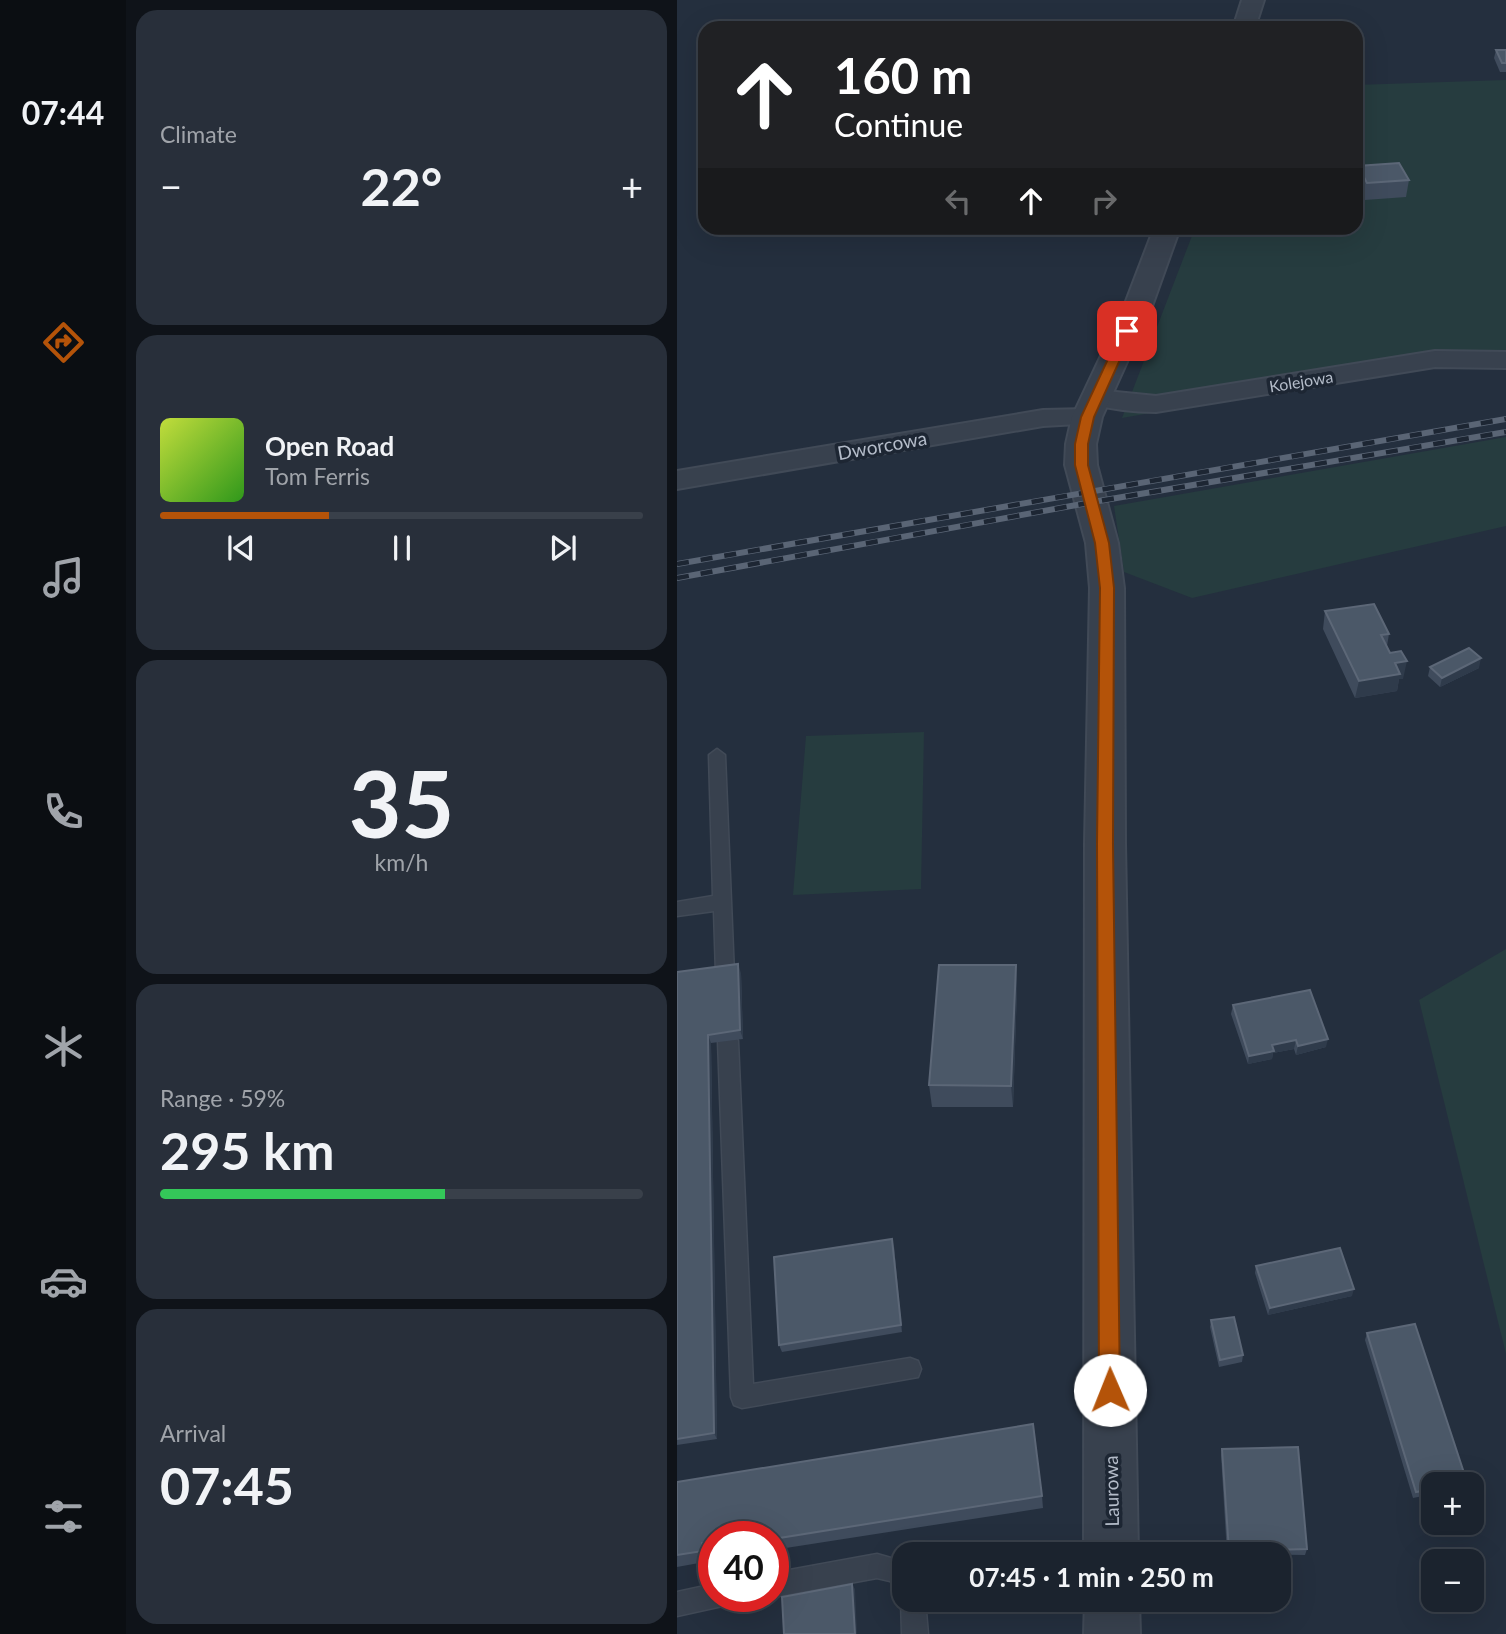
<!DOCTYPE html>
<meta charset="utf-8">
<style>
body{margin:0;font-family:Lato,sans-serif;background:#282f3a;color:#f1f3f6;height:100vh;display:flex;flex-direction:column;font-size:26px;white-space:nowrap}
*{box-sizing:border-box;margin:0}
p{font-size:23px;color:#a0a4aa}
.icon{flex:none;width:38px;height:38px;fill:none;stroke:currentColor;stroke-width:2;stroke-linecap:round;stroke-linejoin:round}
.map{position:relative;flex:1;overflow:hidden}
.side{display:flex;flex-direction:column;gap:10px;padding:10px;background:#0f1319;width:551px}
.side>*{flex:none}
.guide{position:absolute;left:21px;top:21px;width:665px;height:214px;border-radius:21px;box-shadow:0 7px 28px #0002,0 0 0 2px #39404a;background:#202124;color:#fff;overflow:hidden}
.tools{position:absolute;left:744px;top:1472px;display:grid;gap:14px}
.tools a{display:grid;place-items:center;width:63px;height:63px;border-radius:14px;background:#1b232e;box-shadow:0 7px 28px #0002,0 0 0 2px #39404a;font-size:35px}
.speed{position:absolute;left:21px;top:1521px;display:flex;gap:14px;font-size:35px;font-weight:700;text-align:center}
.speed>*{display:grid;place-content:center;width:91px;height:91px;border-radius:50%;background:#1b232e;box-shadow:0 7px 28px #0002,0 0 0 2px #39404a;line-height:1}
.speed .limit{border:10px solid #d22;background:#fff;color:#111}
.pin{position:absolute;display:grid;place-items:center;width:60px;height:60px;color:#fff;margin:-30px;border-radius:14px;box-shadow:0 4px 10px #0006}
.me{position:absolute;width:77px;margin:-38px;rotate:359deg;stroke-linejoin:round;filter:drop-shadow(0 0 5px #0008)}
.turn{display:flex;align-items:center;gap:24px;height:147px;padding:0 21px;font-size:32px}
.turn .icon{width:91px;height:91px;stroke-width:2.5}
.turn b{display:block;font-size:49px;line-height:60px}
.lanes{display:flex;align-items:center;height:66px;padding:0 21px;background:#0003;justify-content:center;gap:35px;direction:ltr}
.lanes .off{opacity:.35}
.big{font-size:52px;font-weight:700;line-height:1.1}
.side .widget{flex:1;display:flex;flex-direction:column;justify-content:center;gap:10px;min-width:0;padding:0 24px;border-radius:21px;background:#282f3a}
.side .dial{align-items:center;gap:0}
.dial b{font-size:91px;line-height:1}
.song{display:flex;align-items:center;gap:21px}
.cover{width:84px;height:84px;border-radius:10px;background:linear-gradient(135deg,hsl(70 70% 55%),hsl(110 70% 35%))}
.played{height:7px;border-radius:4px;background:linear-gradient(90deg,#b45309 35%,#39404a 35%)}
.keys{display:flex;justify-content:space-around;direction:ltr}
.heat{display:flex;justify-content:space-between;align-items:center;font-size:38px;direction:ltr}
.charge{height:10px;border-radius:5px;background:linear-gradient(90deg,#34c759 59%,#39404a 0)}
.trip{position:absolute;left:215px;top:1542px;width:399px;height:70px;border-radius:21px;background:#1b232e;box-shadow:0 7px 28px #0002,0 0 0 2px #39404a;font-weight:700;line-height:70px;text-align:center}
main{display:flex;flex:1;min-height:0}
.tabs{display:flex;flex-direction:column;width:126px;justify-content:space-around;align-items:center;background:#0b0e12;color:#a0a4aa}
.tabs .icon{width:49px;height:49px}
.tabs .on{color:#b45309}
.tabs b{font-size:32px;color:#f1f3f6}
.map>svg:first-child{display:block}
.green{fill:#263c3f}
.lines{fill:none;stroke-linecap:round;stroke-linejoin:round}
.service-casing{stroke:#414a57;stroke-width:3}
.minor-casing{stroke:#414a57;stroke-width:4}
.tertiary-casing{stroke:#414a57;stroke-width:4}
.service{fill:#38414e;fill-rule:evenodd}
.minor{fill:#38414e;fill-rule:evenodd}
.tertiary{fill:#38414e;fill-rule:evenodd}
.rail-casing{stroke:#5a6575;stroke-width:6}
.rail{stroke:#1d2633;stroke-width:4.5;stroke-dasharray:12;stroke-linecap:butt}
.wall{fill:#3f4b5c}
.shaded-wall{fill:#2f3b4b}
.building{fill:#4b5868;stroke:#5c6777;stroke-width:2}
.route{fill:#b45309;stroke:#753606;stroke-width:2}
.labels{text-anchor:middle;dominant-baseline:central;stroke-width:7;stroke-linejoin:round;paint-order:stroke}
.far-street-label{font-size:16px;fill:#b4bcc9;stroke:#1d2633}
.street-label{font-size:19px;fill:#b4bcc9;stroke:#1d2633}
</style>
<main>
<nav class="tabs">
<b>07:44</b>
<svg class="icon on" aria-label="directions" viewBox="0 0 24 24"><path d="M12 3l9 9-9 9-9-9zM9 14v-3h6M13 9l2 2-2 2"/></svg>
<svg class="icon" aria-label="music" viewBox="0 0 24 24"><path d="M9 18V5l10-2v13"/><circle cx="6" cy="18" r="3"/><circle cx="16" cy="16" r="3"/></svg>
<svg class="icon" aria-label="phone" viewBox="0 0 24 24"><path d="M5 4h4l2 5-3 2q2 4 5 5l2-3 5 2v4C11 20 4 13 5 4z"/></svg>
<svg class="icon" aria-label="climate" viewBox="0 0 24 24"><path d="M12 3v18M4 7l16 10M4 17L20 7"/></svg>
<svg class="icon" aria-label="car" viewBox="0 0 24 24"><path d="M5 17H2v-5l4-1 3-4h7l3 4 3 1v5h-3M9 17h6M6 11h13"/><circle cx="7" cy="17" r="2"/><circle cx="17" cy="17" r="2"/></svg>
<svg class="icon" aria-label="filters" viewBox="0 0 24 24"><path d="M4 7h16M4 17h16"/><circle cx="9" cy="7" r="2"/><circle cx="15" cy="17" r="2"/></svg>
</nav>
<section class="side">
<div class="widget"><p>Climate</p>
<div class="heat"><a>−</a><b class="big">22°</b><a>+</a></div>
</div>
<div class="widget">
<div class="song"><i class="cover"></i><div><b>Open Road</b><p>Tom Ferris</p></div></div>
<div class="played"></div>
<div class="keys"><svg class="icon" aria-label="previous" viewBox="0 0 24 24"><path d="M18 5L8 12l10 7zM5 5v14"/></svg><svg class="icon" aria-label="pause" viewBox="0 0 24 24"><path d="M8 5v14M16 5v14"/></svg><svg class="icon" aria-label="next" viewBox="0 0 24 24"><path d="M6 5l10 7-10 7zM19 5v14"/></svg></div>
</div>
<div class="widget dial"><b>35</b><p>km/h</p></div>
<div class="widget"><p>Range · 59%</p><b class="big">295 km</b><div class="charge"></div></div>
<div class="widget"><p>Arrival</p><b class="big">07:45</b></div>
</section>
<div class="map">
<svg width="829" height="1634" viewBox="0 0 829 1634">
<rect width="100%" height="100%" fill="#242f3e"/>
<g class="green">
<path d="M829,80V351L445,418L518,228H679V85Z"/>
<path d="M829,437V526L515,598L447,572L437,506Z"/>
<path d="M247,732L244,889L116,895L129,736Z"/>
<path d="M829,949V1354L742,1000Z"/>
</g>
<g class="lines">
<defs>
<g id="service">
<path d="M40,749L48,755L57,974L55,980L48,982L41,980L39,974L37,911L0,916V902L36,896L32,755Z"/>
<path d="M51,1033L58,1035L61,1041L76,1384L233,1358L241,1361L244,1369L241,1377L65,1408L57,1405L54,1397L41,1041L44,1035Z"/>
<path d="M200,1554L228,1562V1600H248L251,1634H225L224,1600L227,1592L213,1581L200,1578L96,1597L93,1596H96V1573Z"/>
<path d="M37,1584V1596H53L50,1605L0,1616V1592Z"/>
</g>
<g id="minor">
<path d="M758,351L829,352V368L758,367L479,412C456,412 433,409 410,403L406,398L410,393L419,390L479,396Z"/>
<path d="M410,409L419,411L423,417L419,423L366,426L0,489V471L366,410Z"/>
</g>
<g id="tertiary">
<path d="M565,0H587L578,28H556Z"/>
<path d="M477,228H503L474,309L425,417L419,444L420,465L441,543L447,588L448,844L461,1554H407L408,844L413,588L409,543L388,465L389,444L395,417L446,309Z"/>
<path d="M408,1600H462L463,1634H407Z"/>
</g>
</defs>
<use href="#service" class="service-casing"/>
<use href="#minor" class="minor-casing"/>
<use href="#tertiary" class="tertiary-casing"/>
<use href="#service" class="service"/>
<use href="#minor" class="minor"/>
<use href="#tertiary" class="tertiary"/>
<defs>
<g id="rail">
<path d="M0,564L829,419"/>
<path d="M0,578L416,502L829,432"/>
</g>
</defs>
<use href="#rail" class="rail-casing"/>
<use href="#rail" class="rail"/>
</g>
<g class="wall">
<path d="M819,50H829V72H823L817,58Z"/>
<path d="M681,166L732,180L729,197L688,200L679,183Z"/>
<path d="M648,611L712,634L710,646L726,679H722L720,691L678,698L646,629Z"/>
<path d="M753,667L802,668L763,687L751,676Z"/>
<path d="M339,965L340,988L336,1107H255L252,1085Z"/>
<path d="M0,972L64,973L66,1039L34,1043L40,1439L0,1445Z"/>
<path d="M556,1005L649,1047L619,1055L617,1049L596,1053L595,1059L571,1064L554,1014Z"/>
<path d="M217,1246L225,1332L105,1352L102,1345Z"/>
<path d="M579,1266L675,1296L591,1315L578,1273Z"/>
<path d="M534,1320L566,1355L565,1362L542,1367L533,1327Z"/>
<path d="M690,1333L790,1482L789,1484H756V1494L736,1498L688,1340Z"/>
<path d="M545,1449L630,1549L628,1555L550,1554L544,1455Z"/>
<path d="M0,1482L365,1496L366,1508L96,1550V1536H37V1553H32L33,1561L0,1567Z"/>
</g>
<g class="shaded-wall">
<path d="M804,658L802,668L763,687L765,678Z"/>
<path d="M730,661L726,679H722L720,691L678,698L682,681L718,663Z"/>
<path d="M61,964L64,973L66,1039L63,1030Z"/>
<path d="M339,965L340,988L336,1107L334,1086Z"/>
<path d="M31,1035L34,1043L40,1439L37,1433Z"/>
<path d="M651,1039L649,1047L619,1055L621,1046Z"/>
<path d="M619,1040L617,1049L596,1053L595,1059L571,1064L572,1056L595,1045Z"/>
<path d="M215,1239L217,1246L225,1332L224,1325Z"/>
<path d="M677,1289L675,1296L591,1315L593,1308Z"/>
<path d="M25,1543L32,1553L33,1561L26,1551Z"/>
<path d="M175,1584L178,1589L180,1634H178Z"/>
</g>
<g class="building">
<path d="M819,50H829V63H825Z"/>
<path d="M722,163L732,180L690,183L681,166Z"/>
<path d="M697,604L712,634L704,635L713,653L724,651L730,661L718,663L723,674L682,681L648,611Z"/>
<path d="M792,648L804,658L765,678L753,667Z"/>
<path d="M61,964L63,1030L31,1035L37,1433L0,1439V972Z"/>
<path d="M262,965H339L334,1086L252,1085Z"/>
<path d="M633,990L651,1039L621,1046L619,1040L595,1045L597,1051L572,1056L556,1005Z"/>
<path d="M215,1239L224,1325L102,1345L97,1257Z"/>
<path d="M663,1248L677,1289L593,1308L579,1266Z"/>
<path d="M557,1317L566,1355L543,1360L534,1320Z"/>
<path d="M738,1324L790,1482L782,1484H756V1489L739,1492L690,1333Z"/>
<path d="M356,1424L365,1496L96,1539V1536H74V1534L61,1536H37V1541L25,1543L26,1551L0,1555V1482Z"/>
<path d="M621,1447L630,1549L552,1551L545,1449Z"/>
<path d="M175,1584L178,1634H107L105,1597Z"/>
</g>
<path class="route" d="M450,328L456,331L417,417L411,444V465L432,543L437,588L436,844L443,1390L440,1397L433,1400L425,1397L422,1390L420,844L423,588L418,543L398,465V444L404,417L444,331Z"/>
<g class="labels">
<g class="far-street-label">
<text transform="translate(624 381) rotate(-9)">Kolejowa</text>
</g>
<g class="street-label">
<text transform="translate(205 445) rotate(-10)">Dworcowa</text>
<text transform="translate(434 1491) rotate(-91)">Laurowa</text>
</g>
</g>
</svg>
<div class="tools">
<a>+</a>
<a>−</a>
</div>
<div class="speed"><div class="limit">40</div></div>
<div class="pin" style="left:450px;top:331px;background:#d93025"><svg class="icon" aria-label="arrive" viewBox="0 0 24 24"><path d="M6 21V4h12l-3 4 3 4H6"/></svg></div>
<svg class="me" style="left:433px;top:1390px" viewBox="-20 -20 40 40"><circle r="19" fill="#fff"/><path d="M0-13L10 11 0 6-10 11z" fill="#b45309"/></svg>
<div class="trip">07:45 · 1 min · 250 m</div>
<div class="guide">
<div class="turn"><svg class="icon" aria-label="ahead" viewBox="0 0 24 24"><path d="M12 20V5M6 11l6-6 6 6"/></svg><div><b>160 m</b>Continue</div></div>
<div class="lanes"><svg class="icon off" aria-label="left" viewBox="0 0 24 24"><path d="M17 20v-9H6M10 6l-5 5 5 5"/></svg><svg class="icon" aria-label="ahead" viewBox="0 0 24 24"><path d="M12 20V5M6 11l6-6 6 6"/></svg><svg class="icon off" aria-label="right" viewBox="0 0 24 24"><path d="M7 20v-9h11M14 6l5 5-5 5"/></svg></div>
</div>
</div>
</main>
